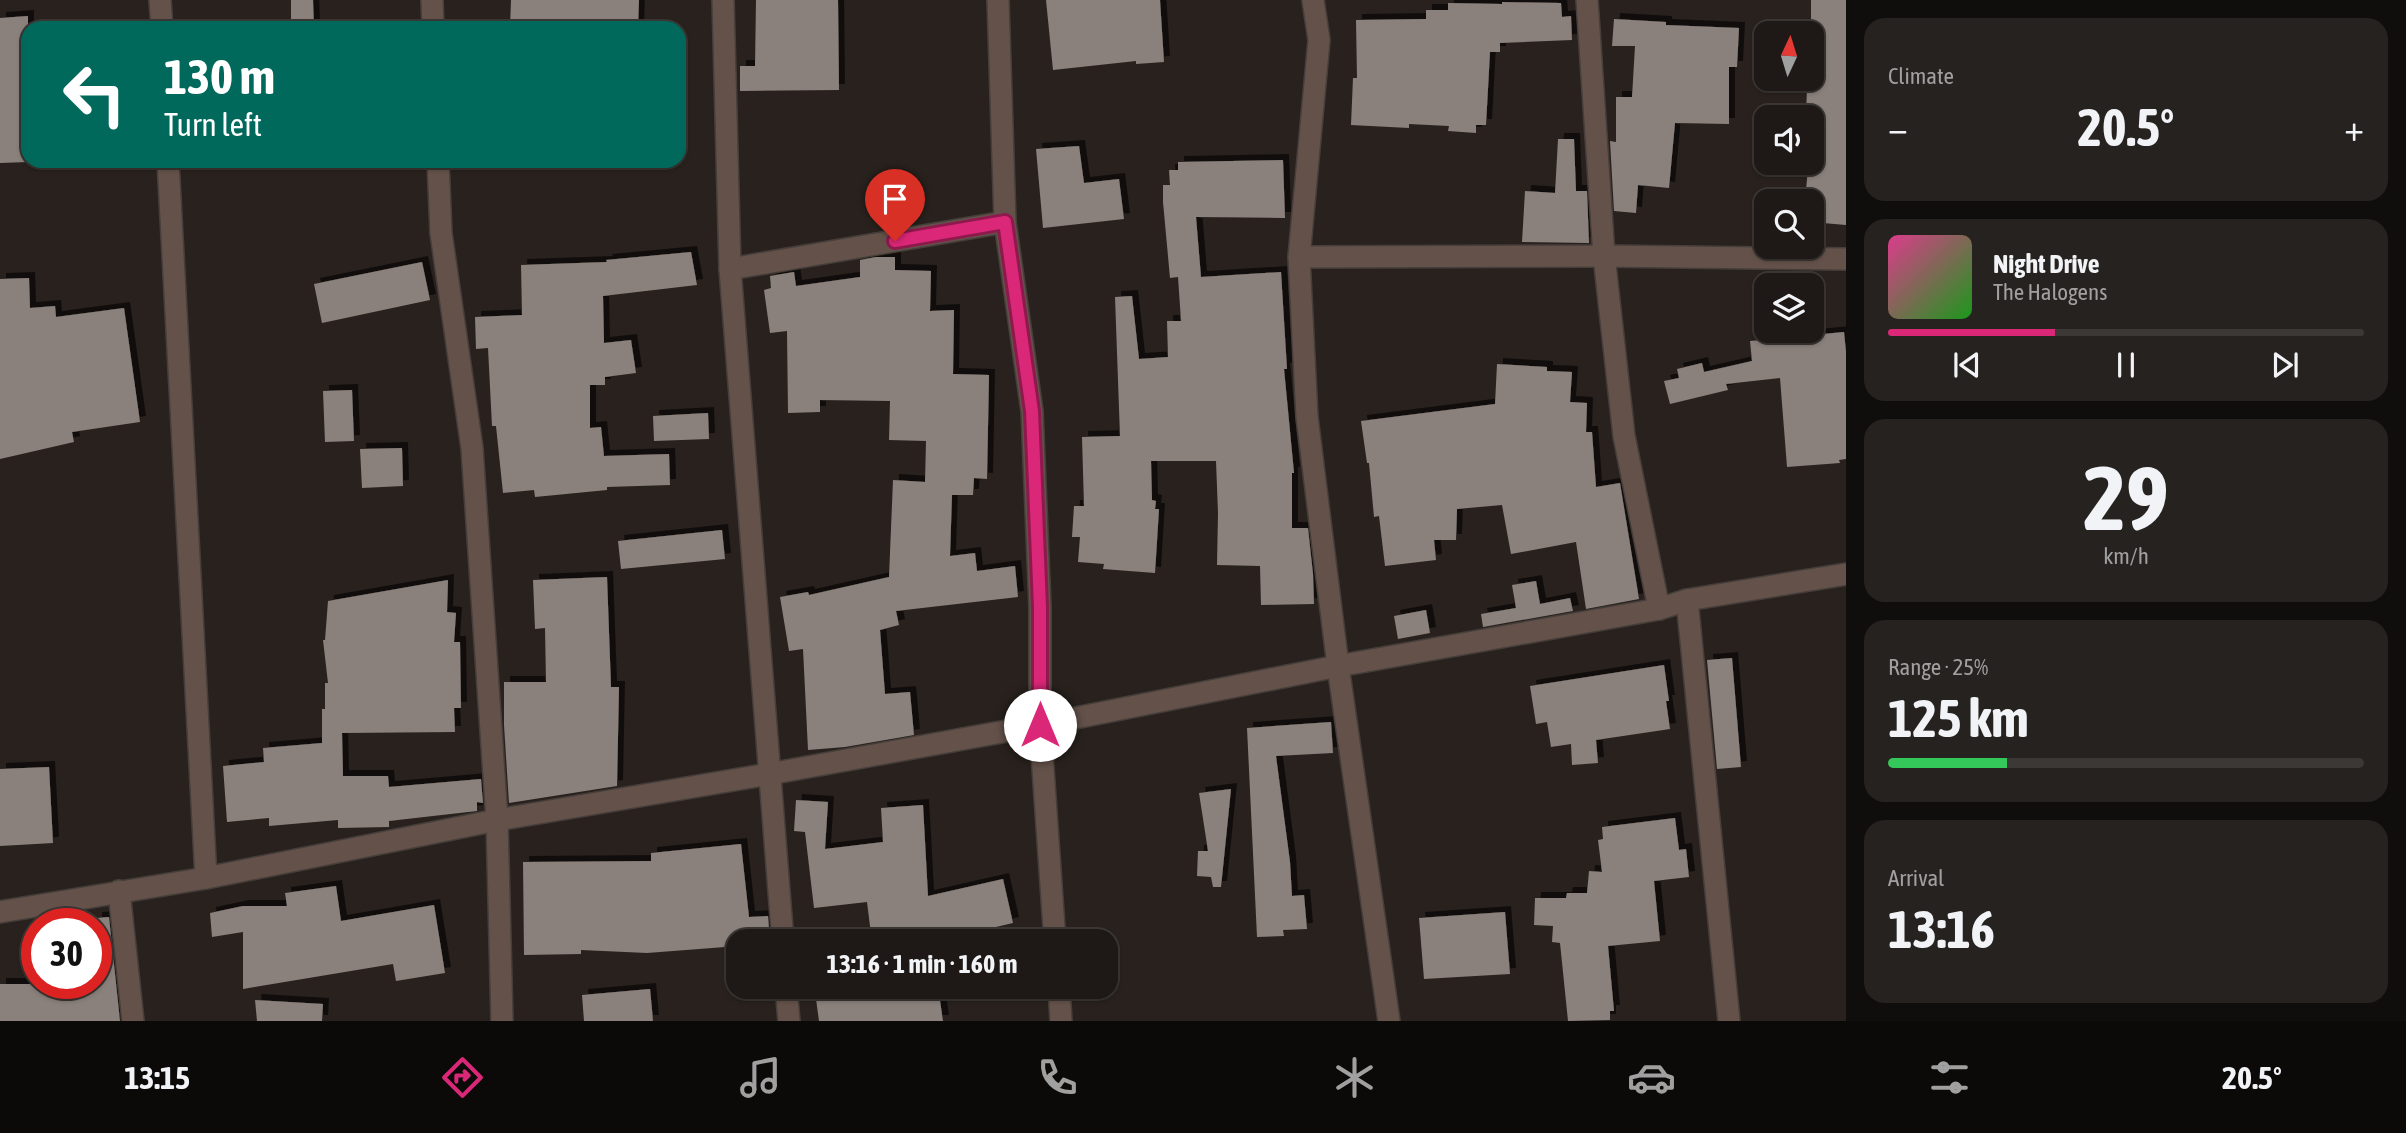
<!DOCTYPE html>
<meta charset="utf-8">
<style>
body{margin:0;font-family:"Asap Condensed",sans-serif;background:#26221f;color:#f1f3f6;height:100vh;display:flex;flex-direction:column;font-size:26px;white-space:nowrap}
*{box-sizing:border-box;margin:0}
p{font-size:23px;color:#a1a0a1}
.icon{flex:none;width:38px;height:38px;fill:none;stroke:currentColor;stroke-width:2;stroke-linecap:round;stroke-linejoin:round}
.map{position:relative;flex:1;overflow:hidden}
.sheet{display:flex;flex-direction:column;gap:18px;padding:18px;background:#100e0c;width:560px}
.sheet>*{flex:none}
.top-card{position:absolute;left:21px;top:21px;width:665px;height:147px;border-radius:21px;box-shadow:0 2px 5px #0004,0 0 0 2px #3c3835;background:#00695c;color:#fff;overflow:hidden}
.needle{width:46px;rotate:4deg}
.controls{position:absolute;left:1754px;top:21px;display:grid;gap:14px}
.controls a{display:grid;place-items:center;width:70px;height:70px;border-radius:14px;background:#1e1916;box-shadow:0 2px 5px #0004,0 0 0 2px #3c3835;font-size:35px}
.speed{position:absolute;left:21px;top:908px;display:flex;gap:14px;font-size:35px;font-weight:700;text-align:center}
.speed>*{display:grid;place-content:center;width:91px;height:91px;border-radius:50%;background:#1e1916;box-shadow:0 2px 5px #0004,0 0 0 2px #3c3835;line-height:1}
.speed .limit{border:10px solid #d22;background:#fff;color:#111}
.pin{position:absolute;display:grid;place-items:center;width:60px;height:60px;color:#fff;margin:-72px -30px;border-radius:50% 50% 50% 0;rotate:-45deg;box-shadow:0 0 7px #0007}
.pin .icon{rotate:45deg}
.me{position:absolute;width:77px;margin:-38px;rotate:0deg;stroke-linejoin:round;filter:drop-shadow(0 0 5px #0008)}
.turn{display:flex;align-items:center;gap:24px;height:147px;padding:0 28px;font-size:32px}
.turn .icon{width:91px;height:91px;stroke-width:2.5}
.turn b{display:block;font-size:49px;line-height:60px}
.big{font-size:52px;font-weight:700;line-height:1.1}
.sheet .tile{flex:1;display:flex;flex-direction:column;justify-content:center;gap:10px;min-width:0;padding:0 24px;border-radius:21px;background:#26221f}
.sheet .dial{align-items:center;gap:0}
.dial b{font-size:91px;line-height:1}
.song{display:flex;align-items:center;gap:21px}
.cover{width:84px;height:84px;border-radius:10px;background:linear-gradient(135deg,hsl(330 70% 55%),hsl(120 70% 35%))}
.played{height:7px;border-radius:4px;background:linear-gradient(90deg,#db2777 35%,#3c3835 35%)}
.keys{display:flex;justify-content:space-around;direction:ltr}
.heat{display:flex;justify-content:space-between;align-items:center;font-size:38px;direction:ltr}
.charge{height:10px;border-radius:5px;background:linear-gradient(90deg,#34c759 25%,#3c3835 0)}
.trip{position:absolute;left:726px;top:929px;width:392px;height:70px;border-radius:21px;background:#1e1916;box-shadow:0 2px 5px #0004,0 0 0 2px #3c3835;font-weight:700;line-height:70px;text-align:center}
.menu{display:flex;height:112px;justify-content:space-around;align-items:center;background:#0c0a09;color:#a1a0a1}
.menu .icon{width:49px;height:49px}
.menu .current{color:#db2777}
.menu b{font-size:32px;color:#f1f3f6}
main{display:flex;flex:1;min-height:0}
.map>svg:first-child{display:block}
.building{fill:#8a817c;filter:url(#shadow)}
.lines{fill:none;stroke-linecap:round;stroke-linejoin:round}
.minor-casing{stroke:#453e3a;stroke-width:24}
.minor{stroke:#64524a;stroke-width:21}
.route-casing{stroke:#8e194d;stroke-width:18}
.route{stroke:#db2777;stroke-width:12}
</style>
<main>
<div class="map">
<svg width="1846" height="1021" viewBox="0 0 1846 1021">
<defs>
<filter id="shadow"><feDropShadow dx="6" dy="-6" stdDeviation="0" flood-color="#0009"/></filter>
</defs>
<rect width="100%" height="100%" fill="#28211d"/>
<g class="building">
<path d="M291,0H313L314,28H291Z"/>
<path d="M511,0H639L638,28H606L605,24L563,22V28H510Z"/>
<path d="M756,0H838L839,90L740,91V66H755Z"/>
<path d="M1046,0H1160L1164,62L1136,64V61L1053,70Z"/>
<path d="M1811,0H1846V225L1811,222V201H1805L1808,168H1811V117H1806L1807,87L1811,88Z"/>
<path d="M1502,2L1561,3L1562,17L1571,16L1572,40L1500,43V52H1490L1486,125H1476V133L1448,131L1449,126L1409,124V128L1351,125L1353,78H1357L1356,20L1426,19V10H1448V3L1502,4Z"/>
<path d="M28,16V162L0,163V18Z"/>
<path d="M1614,19L1666,22V25L1739,28L1737,67H1729V124L1675,123L1669,188L1638,185L1636,213L1614,211L1610,141L1616,142V97H1632L1635,46H1612Z"/>
<path d="M1558,139H1574L1576,191H1587L1589,243L1522,242L1525,191L1555,193Z"/>
<path d="M1079,146L1084,183L1119,179L1124,219L1043,228L1036,149Z"/>
<path d="M1283,160L1285,218L1196,217L1201,277L1281,272L1287,369H1284L1294,473H1292V528H1308L1313,574L1314,604L1261,605L1260,566L1217,565L1218,513L1216,461H1151L1152,500L1156,501L1155,509H1159L1155,573L1103,569L1104,564L1078,562L1080,537H1072L1074,506H1084L1082,437L1120,436L1115,297L1132,296L1139,359L1168,357L1167,321H1181L1178,277L1170,278L1163,202V185H1170L1169,170H1178V162Z"/>
<path d="M691,252L697,285L603,296L604,343L631,340L636,373L605,377V385H590V428L601,427L604,456L669,454L670,485L607,487V490L535,497L534,490L503,493L496,426H492L488,348L476,349L475,317L522,315L521,265L607,262L606,260Z"/>
<path d="M876,257H895V270L931,271L930,311L954,310L953,374L989,375L987,479L974,478L973,495H952L950,556L975,553L977,571L1015,566L1018,597L896,611L899,625L880,630L885,694L910,692L914,735L845,747L808,750L803,649L789,651L780,597L808,592L809,595L889,577L893,480L925,482L926,441L889,440L890,401L820,400V412L788,413L787,331L770,333L764,290L771,288L770,276L794,272L796,286L860,277V260Z"/>
<path d="M422,262L430,300L322,323L314,284Z"/>
<path d="M29,278L30,308L55,306L56,317L124,308L140,422L72,432L74,442L0,459V279Z"/>
<path d="M1844,332L1846,352V459L1839,460L1840,463L1787,467L1780,378L1726,384L1728,390L1670,404L1664,381L1679,378L1677,369L1702,363L1704,372L1752,361L1750,341Z"/>
<path d="M1497,364L1547,367V371L1572,372L1570,402L1587,403L1586,432H1592L1596,487L1620,483L1639,599L1586,609L1576,542L1511,554L1502,505L1457,509L1456,540H1434L1436,560L1385,566L1379,516L1374,517L1369,463H1367L1361,421L1495,404Z"/>
<path d="M352,390L354,441L325,442L323,391Z"/>
<path d="M708,413L709,439L654,441L653,416Z"/>
<path d="M402,448L403,486L362,488L360,449Z"/>
<path d="M722,530L725,559L621,569L618,541Z"/>
<path d="M607,577L611,687H619L617,786L509,803L504,725V682H546L545,628L535,629L533,580Z"/>
<path d="M448,580L447,612L456,613L454,642H460L461,708H454L455,732L342,733L343,776H388L389,787L481,779L483,803L477,802V811L389,821V827L338,828V820L269,826V818L227,822L223,766L264,762L263,748L322,743V709H325V683H328L323,640H325L328,601Z"/>
<path d="M1536,581L1540,604L1570,598L1573,611L1483,627L1481,614L1516,608L1512,585Z"/>
<path d="M1426,610L1430,633L1398,639L1394,616Z"/>
<path d="M1732,658L1741,767L1717,769L1707,660Z"/>
<path d="M1664,665L1669,701H1666L1670,729L1596,740L1598,763L1572,765L1571,744L1551,747L1547,722L1536,724L1530,686Z"/>
<path d="M1331,722L1333,753L1276,756L1290,862L1292,896L1304,895L1307,929L1283,930L1284,936L1257,937L1247,728Z"/>
<path d="M49,767L53,843L0,846V769Z"/>
<path d="M1231,789L1221,887H1213L1211,877L1197,876L1198,851H1208L1199,793Z"/>
<path d="M796,800L828,802L825,849L883,842L881,808L923,805L928,896L1003,879L1013,923L932,942H872L867,902L814,908L805,832L794,831Z"/>
<path d="M1675,818L1679,850L1686,849L1689,877L1654,881L1660,941L1608,946L1614,1011H1610V1020L1568,1021L1560,943L1552,942L1553,926L1534,925L1535,898H1566L1567,893H1587L1589,871L1602,872L1598,840L1603,839L1602,827Z"/>
<path d="M741,844L749,917L768,916L770,942H738V946L647,953L581,950V954L524,955L523,862L651,861V853Z"/>
<path d="M336,886L341,921L434,905L445,973L396,981L393,964L243,989V932L212,937L210,913L243,906H287L285,893Z"/>
<path d="M1505,912L1510,974L1424,979L1419,918Z"/>
<path d="M109,917L120,1021H0V984H96V918Z"/>
<path d="M878,987H938L943,1021H819L816,999L878,992Z"/>
<path d="M650,989L653,1021H584L582,995Z"/>
<path d="M255,1000L323,1004L322,1021H257Z"/>
</g>
<g class="lines">
<defs>
<g id="minor">
<path d="M160,0L162,28"/>
<path d="M432,0L433,28"/>
<path d="M723,0L730,269L783,942"/>
<path d="M998,0L1005,222L1032,411L1040,607V725L1055,942"/>
<path d="M1313,0L1319,40L1299,257L1307,417L1338,666L1389,1021"/>
<path d="M168,161L206,878"/>
<path d="M438,161L441,233L472,448L497,820L502,1021"/>
<path d="M1299,257L1604,256L1587,0"/>
<path d="M730,269L1005,222"/>
<path d="M1687,600L1729,1021"/>
<path d="M1659,609L1624,436L1604,256L1846,259"/>
<path d="M119,891L133,1021"/>
<path d="M0,912L206,878L497,820L769,774L1040,725L1338,666L1659,609L1687,600L1846,574"/>
<path d="M786,987L789,1021"/>
<path d="M1059,987L1061,1021"/>
</g>
</defs>
<use href="#minor" class="minor-casing"/>
<use href="#minor" class="minor"/>
</g>
<g class="lines">
<defs>
<path id="route" d="M895,241L1005,222L1032,411L1040,607V725"/>
</defs>
<use href="#route" class="route-casing"/>
<use href="#route" class="route"/>
</g>
</svg>
<div class="controls">
<a><svg class="needle" viewBox="-14 -14 28 28"><path d="M0-13l5 13h-10z" fill="#e53935"/><path d="M0 13l5-13h-10z" fill="#a1a0a1"/></svg></a>
<a><svg class="icon" aria-label="sound" viewBox="0 0 24 24"><path d="M4 9h4l5-4v14l-5-4H4zM17 9q2 3 0 6"/></svg></a>
<a><svg class="icon" aria-label="search" viewBox="0 0 24 24"><circle cx="10" cy="10" r="6"/><path d="M15 15l6 6"/></svg></a>
<a><svg class="icon" aria-label="layers" viewBox="0 0 24 24"><path d="M12 4l9 5-9 5-9-5zM3 14l9 5 9-5"/></svg></a>
</div>
<div class="speed"><div class="limit">30</div></div>
<div class="pin" style="left:895px;top:241px;background:#d93025"><svg class="icon" aria-label="arrive" viewBox="0 0 24 24"><path d="M6 21V4h12l-3 4 3 4H6"/></svg></div>
<svg class="me" style="left:1040px;top:725px" viewBox="-20 -20 40 40"><circle r="19" fill="#fff"/><path d="M0-13L10 11 0 6-10 11z" fill="#db2777"/></svg>
<div class="trip">13:16 · 1 min · 160 m</div>
<div class="top-card">
<div class="turn"><svg class="icon" aria-label="left" viewBox="0 0 24 24"><path d="M17 20v-9H6M10 6l-5 5 5 5"/></svg><div><b>130 m</b>Turn left</div></div>
</div>
</div>
<section class="sheet">
<div class="tile"><p>Climate</p>
<div class="heat"><a>−</a><b class="big">20.5°</b><a>+</a></div>
</div>
<div class="tile">
<div class="song"><i class="cover"></i><div><b>Night Drive</b><p>The Halogens</p></div></div>
<div class="played"></div>
<div class="keys"><svg class="icon" aria-label="previous" viewBox="0 0 24 24"><path d="M18 5L8 12l10 7zM5 5v14"/></svg><svg class="icon" aria-label="pause" viewBox="0 0 24 24"><path d="M8 5v14M16 5v14"/></svg><svg class="icon" aria-label="next" viewBox="0 0 24 24"><path d="M6 5l10 7-10 7zM19 5v14"/></svg></div>
</div>
<div class="tile dial"><b>29</b><p>km/h</p></div>
<div class="tile"><p>Range · 25%</p><b class="big">125 km</b><div class="charge"></div></div>
<div class="tile"><p>Arrival</p><b class="big">13:16</b></div>
</section>
</main>
<nav class="menu">
<b>13:15</b>
<svg class="icon current" aria-label="directions" viewBox="0 0 24 24"><path d="M12 3l9 9-9 9-9-9zM9 14v-3h6M13 9l2 2-2 2"/></svg>
<svg class="icon" aria-label="music" viewBox="0 0 24 24"><path d="M9 18V5l10-2v13"/><circle cx="6" cy="18" r="3"/><circle cx="16" cy="16" r="3"/></svg>
<svg class="icon" aria-label="phone" viewBox="0 0 24 24"><path d="M5 4h4l2 5-3 2q2 4 5 5l2-3 5 2v4C11 20 4 13 5 4z"/></svg>
<svg class="icon" aria-label="climate" viewBox="0 0 24 24"><path d="M12 3v18M4 7l16 10M4 17L20 7"/></svg>
<svg class="icon" aria-label="car" viewBox="0 0 24 24"><path d="M5 17H2v-5l4-1 3-4h7l3 4 3 1v5h-3M9 17h6M6 11h13"/><circle cx="7" cy="17" r="2"/><circle cx="17" cy="17" r="2"/></svg>
<svg class="icon" aria-label="filters" viewBox="0 0 24 24"><path d="M4 7h16M4 17h16"/><circle cx="9" cy="7" r="2"/><circle cx="15" cy="17" r="2"/></svg>
<b>20.5°</b>
</nav>
